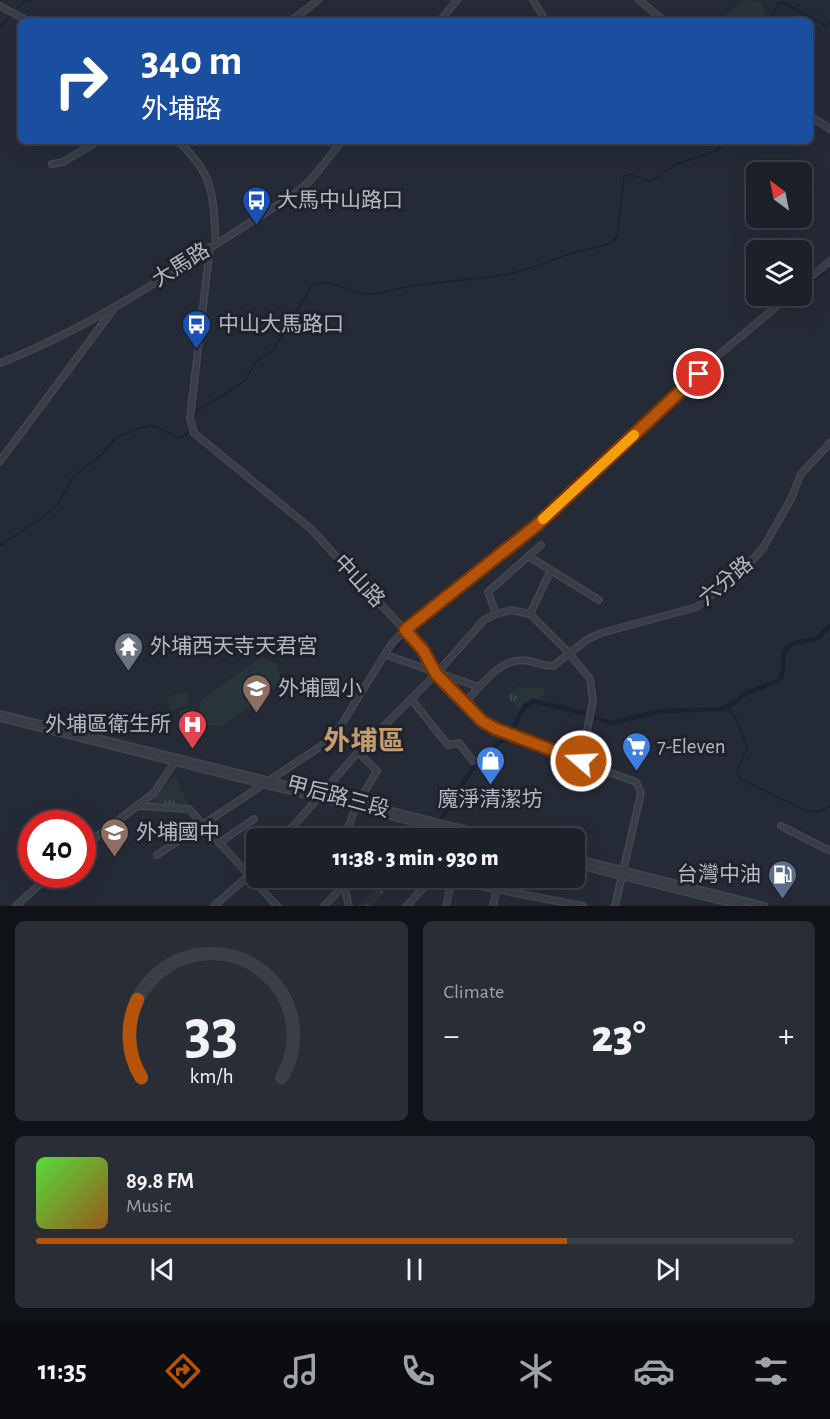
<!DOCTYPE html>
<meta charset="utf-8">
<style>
body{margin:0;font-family:"Alegreya Sans","Noto Sans TC",sans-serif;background:#292d35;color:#f1f3f6;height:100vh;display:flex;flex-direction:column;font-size:22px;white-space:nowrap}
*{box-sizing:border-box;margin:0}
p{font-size:20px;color:#a0a3a8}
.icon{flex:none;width:33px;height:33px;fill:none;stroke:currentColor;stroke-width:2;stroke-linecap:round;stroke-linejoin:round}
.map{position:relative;height:906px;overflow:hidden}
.drawer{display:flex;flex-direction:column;gap:15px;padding:15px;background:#0f1217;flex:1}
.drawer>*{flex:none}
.banner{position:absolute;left:18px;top:18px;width:795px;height:126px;border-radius:9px;box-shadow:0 6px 24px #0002,0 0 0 2px #3a3e46;background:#1a4fa0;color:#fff;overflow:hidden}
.needle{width:39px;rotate:328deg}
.tools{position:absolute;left:746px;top:162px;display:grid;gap:12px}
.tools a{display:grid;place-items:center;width:66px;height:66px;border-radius:9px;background:#1c2029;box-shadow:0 6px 24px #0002,0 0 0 2px #3a3e46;font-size:30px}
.speed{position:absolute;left:18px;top:810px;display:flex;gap:12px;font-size:30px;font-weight:700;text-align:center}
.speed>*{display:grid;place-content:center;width:78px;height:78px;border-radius:50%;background:#1c2029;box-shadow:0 6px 24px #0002,0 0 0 2px #3a3e46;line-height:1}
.speed .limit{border:9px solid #d22;background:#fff;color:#111}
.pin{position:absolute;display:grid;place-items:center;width:51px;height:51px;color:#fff;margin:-26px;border:3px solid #fff;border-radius:50%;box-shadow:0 2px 6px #0007}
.me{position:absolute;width:66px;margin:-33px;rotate:289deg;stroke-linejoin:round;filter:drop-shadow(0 0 4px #0008)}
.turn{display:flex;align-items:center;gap:21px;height:126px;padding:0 24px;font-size:27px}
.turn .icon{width:78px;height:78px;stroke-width:2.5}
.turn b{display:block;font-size:42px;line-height:51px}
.big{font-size:45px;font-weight:800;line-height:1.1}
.drawer .card{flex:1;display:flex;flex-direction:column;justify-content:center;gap:9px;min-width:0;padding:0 21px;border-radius:9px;background:#292d35}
.drawer .dial{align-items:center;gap:0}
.dial svg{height:156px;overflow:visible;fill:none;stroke:#3a3e46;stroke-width:7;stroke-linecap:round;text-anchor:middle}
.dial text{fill:#f1f3f6;stroke:none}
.song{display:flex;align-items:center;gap:18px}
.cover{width:72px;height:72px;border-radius:9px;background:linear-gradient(135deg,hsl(110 70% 55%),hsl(30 70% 35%))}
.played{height:6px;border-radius:3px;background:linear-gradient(90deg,#b45309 70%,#3a3e46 70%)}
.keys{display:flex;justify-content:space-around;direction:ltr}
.heat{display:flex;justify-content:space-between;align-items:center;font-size:33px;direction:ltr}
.drawer .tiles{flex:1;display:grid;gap:15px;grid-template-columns:1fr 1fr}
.card:last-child{grid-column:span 2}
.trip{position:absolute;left:246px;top:828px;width:339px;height:60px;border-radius:9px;background:#1c2029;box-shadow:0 6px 24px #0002,0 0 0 2px #3a3e46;font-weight:800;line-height:60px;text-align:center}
.tabs{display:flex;height:96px;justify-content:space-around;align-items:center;background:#0b0d10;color:#a0a3a8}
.tabs .icon{width:42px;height:42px}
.tabs .on{color:#b45309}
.tabs b{font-size:27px;color:#f1f3f6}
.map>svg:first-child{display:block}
.park{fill:url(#park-tufts)}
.garden{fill:#273438}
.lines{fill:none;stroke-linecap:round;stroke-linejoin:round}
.stream{stroke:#192133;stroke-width:1.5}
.canal{stroke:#192133;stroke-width:4.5}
.minor-casing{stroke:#414651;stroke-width:8}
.minor{stroke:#383d48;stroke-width:5}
.route-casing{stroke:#753606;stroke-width:15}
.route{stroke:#b45309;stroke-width:10}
.slow{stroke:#f59e0b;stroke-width:10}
.labels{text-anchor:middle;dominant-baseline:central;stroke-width:6;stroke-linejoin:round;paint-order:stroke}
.poi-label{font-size:21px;fill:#b3b8c4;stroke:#1d222c;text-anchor:start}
.street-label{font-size:21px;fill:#b3b8c4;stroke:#1d222c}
.district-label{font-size:27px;font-weight:bold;fill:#c59d6d;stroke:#1d222c}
</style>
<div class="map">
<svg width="830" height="906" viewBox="0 0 830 906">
<defs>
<pattern id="park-tufts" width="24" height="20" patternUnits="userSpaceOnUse" patternTransform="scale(1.5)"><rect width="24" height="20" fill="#273438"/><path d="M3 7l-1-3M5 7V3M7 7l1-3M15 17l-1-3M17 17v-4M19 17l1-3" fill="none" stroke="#444f53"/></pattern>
</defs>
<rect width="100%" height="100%" fill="#252a37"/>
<g class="park">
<path d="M516,687L546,689L540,701L526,702L519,710L507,696Z"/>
<path d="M175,776L188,804L183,806L155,805L153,799Z"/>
<path d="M282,878H311L305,887L296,890Z"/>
<path d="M386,878H396L371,906H358Z"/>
</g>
<g class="garden">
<path d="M744,0L761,3L765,13L761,21H717Z"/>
<path d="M260,658L276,663L281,678L285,675L288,679L222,726L205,725L198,716L202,699Z"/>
<path d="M186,692L189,705L170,711L167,697Z"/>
<path d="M194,707L201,733L185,737L179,711Z"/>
</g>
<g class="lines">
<g class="stream">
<path d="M14,12L23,2L30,0"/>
<path d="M770,21L778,4L783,2L825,26L830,22"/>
<path d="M0,27L11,15"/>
<path d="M801,291L830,268"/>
<path d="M768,317L795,296"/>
<path d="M193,421L197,411L236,387L246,379L256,362L274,349L313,284C332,277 351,295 371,294C384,294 397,288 411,286C441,281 472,280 502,275C527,272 552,259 576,252C590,247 608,249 617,236L624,176L630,174L651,182L676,164L717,151L725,141"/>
<path d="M642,429L750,332"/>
<path d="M0,546L47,514L58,504L73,477L102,454L117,437L143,427L154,426L179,438L187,434L190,428"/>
<path d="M410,633L470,581"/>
<path d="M391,655L406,636"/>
<path d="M727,707L736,719L747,747L737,772L740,779L806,811L818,812L830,806"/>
</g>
<g class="canal">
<path d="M513,728L525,706L533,701L584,713L611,723L660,711L721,709L734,703L746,693L780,680C785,670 781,660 785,651C791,639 805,643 815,639C821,637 826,629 830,625"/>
<path d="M434,830C456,798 473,755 509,737"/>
</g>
<defs>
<g id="minor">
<path d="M533,0L546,21"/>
<path d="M639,0L664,21"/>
<path d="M0,6L28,21"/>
<path d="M291,21L318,0"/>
<path d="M440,21L457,0"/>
<path d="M810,116L830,129"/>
<path d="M178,141C216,177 212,194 216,243"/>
<path d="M52,164L63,162L98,141"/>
<path d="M210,247L190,418L194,433L310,528L423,650L436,674L482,721L548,750L636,782L641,793L615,906"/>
<path d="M801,285L830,261"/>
<path d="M0,363C105,322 197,255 292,196L310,181L342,141"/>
<path d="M0,461L112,311"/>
<path d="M528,556L599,600"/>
<path d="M496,614L488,592L541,545"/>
<path d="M530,614L551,570"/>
<path d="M386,655L479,687C493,672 507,657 529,661C538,663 544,666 553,666L588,639L601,633L697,607L712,595L746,567L763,548L791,499L801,474L830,443"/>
<path d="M411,699L448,745L459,743L473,761"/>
<path d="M464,704L479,687"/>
<path d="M0,714L500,838"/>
<path d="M0,718L477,838"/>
<path d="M137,806L189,809L277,906"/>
<path d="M781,826L830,851"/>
<path d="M290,829L308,838"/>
<path d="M283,838L358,752L436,674L484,620L496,614L511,610L530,614L569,653L590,679L593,700L581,761"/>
<path d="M344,838L358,802L377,771L358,752"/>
<path d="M219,843L254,819"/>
<path d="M82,848L154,793L176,760"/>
<path d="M157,855L333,738L392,643L405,630L537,524L715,358L789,296"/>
<path d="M574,858L764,906"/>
<path d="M574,864L742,906"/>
<path d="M342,878L349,906"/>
<path d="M437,878L583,906"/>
<path d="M16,906L51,874"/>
<path d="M214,906L256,869"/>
<path d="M324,906L343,886"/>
<path d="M407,906L432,878"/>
<path d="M446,906L452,879"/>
<path d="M493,906L497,888"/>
</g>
</defs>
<use href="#minor" class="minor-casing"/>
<use href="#minor" class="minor"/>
</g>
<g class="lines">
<defs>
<path id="route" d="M581,761L496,729L482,721L436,674L423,650L405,630L537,525L699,374"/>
</defs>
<use href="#route" class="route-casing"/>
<use href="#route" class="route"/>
<path class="slow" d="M543,519L634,435"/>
</g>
<defs>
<symbol id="bus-pin" viewBox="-11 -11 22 30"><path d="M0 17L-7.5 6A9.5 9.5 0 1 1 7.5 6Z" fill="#1a4fb4" stroke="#1d222c"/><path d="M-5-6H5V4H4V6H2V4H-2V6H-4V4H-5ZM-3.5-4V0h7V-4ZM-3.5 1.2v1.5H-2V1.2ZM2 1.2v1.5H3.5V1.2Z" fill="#fff"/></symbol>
<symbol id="temple-pin" viewBox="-11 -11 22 30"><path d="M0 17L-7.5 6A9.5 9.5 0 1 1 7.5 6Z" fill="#6b7280" stroke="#1d222c"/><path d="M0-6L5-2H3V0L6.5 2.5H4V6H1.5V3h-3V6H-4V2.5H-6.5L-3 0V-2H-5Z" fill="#fff"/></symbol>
<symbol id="school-pin" viewBox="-11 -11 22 30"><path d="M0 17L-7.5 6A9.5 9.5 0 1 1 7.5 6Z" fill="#8d6e63" stroke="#1d222c"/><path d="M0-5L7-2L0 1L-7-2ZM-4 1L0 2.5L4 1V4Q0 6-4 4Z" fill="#fff"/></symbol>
<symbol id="hospital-pin" viewBox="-11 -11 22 30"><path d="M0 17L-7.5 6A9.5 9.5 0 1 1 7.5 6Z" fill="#e0444e" stroke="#1d222c"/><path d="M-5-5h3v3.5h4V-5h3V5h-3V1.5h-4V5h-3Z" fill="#fff"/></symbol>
<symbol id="supermarket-pin" viewBox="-11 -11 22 30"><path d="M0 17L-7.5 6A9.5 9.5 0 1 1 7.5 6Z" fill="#3f7fe0" stroke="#1d222c"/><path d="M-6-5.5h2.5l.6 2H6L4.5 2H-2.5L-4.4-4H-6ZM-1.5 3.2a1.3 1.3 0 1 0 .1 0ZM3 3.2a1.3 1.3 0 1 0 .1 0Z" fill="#fff"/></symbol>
<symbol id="shop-pin" viewBox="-11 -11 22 30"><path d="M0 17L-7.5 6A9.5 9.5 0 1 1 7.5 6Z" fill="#3f7fe0" stroke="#1d222c"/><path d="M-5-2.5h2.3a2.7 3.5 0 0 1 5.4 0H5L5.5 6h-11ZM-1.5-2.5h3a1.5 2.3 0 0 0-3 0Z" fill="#fff"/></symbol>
<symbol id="fuel-pin" viewBox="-11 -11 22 30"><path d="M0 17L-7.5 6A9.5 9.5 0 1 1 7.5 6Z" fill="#5c6f8a" stroke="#1d222c"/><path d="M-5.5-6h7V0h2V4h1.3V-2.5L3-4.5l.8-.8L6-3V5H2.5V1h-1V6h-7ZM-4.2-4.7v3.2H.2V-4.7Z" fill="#fff"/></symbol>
</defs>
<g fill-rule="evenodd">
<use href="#bus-pin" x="240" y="184" width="33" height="45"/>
<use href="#bus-pin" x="180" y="308" width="33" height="45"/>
<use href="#temple-pin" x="112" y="630" width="33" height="45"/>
<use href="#school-pin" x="240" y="672" width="33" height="45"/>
<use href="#hospital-pin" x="176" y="708" width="33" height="45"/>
<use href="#supermarket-pin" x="620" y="730" width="33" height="45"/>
<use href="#shop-pin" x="474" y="744" width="33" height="45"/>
<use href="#school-pin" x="98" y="816" width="33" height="45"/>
<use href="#fuel-pin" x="766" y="858" width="33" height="45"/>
</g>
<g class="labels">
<g class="poi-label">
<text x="277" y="200">大馬中山路口</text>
<text x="218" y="324">中山大馬路口</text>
<text x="150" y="646">外埔西天寺天君宮</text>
<text x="278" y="688">外埔國小</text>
<text x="171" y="724" text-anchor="end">外埔區衛生所</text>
<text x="657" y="746">7-Eleven</text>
<text x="490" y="799" text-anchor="middle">魔淨清潔坊</text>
<text x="136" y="832">外埔國中</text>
<text x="761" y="874" text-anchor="end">台灣中油</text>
</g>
<g class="street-label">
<text transform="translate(181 265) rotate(-32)">大馬路</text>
<text transform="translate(359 581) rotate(47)">中山路</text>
<text transform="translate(726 581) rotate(-40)">六分路</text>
<text transform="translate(338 797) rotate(15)">甲后路三段</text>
</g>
<g class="district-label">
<text x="364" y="741">外埔區</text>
</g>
</g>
</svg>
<div class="tools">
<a><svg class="needle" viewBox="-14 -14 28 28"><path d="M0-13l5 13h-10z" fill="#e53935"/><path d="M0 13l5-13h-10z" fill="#a0a3a8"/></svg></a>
<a><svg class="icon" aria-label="layers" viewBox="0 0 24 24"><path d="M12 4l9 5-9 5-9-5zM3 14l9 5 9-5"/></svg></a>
</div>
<div class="speed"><div class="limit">40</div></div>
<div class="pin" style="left:699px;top:374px;background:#d93025"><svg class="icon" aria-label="arrive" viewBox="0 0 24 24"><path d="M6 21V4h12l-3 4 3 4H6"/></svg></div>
<svg class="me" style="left:581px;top:761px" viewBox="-20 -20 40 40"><circle r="17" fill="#b45309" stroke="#fff" stroke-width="3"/><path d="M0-11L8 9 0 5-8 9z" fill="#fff"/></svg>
<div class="trip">11:38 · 3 min · 930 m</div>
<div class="banner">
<div class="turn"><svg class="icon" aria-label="right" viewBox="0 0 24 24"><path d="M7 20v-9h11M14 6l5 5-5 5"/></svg><div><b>340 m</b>外埔路</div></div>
</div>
</div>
<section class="drawer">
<div class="tiles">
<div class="card dial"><svg viewBox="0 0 100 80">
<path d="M14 69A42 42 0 1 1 86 69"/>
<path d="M14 69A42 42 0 0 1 12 29" stroke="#b45309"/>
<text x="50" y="56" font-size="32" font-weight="700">33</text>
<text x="50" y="72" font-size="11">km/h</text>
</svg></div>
<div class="card"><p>Climate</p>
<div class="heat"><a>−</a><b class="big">23°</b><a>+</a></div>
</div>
<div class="card">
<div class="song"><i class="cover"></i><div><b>89.8 FM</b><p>Music</p></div></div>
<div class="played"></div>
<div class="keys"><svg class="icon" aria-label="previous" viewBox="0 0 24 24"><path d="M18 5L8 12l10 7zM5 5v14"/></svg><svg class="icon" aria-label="pause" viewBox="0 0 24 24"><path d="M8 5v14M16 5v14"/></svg><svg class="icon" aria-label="next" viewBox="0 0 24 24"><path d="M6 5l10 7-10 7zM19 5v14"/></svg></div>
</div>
</div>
</section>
<nav class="tabs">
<b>11:35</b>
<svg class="icon on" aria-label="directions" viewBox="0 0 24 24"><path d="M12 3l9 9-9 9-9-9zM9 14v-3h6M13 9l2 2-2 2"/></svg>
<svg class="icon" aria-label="music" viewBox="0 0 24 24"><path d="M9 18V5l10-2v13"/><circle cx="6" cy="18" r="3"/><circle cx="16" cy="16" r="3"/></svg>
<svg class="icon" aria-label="phone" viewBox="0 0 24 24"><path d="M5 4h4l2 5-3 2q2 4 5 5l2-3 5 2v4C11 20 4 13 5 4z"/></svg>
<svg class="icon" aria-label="climate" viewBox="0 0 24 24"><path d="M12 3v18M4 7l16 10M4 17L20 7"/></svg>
<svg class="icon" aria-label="car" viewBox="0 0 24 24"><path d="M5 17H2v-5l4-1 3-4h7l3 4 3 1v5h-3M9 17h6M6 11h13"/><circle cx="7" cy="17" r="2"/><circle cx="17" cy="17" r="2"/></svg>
<svg class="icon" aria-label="filters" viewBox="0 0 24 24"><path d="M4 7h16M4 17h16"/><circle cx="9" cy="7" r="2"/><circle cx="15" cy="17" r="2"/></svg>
</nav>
